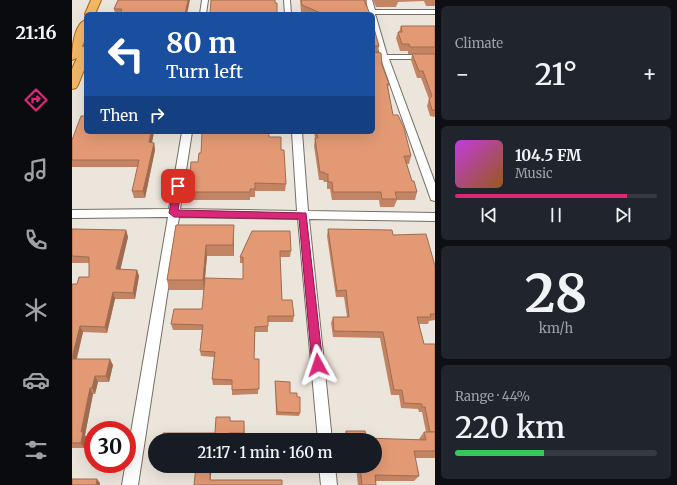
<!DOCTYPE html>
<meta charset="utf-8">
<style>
body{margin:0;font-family:Merriweather,serif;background:#20242c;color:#f1f3f6;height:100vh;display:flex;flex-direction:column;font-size:15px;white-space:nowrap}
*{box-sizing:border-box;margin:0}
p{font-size:13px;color:#9ea1a6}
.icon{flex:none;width:22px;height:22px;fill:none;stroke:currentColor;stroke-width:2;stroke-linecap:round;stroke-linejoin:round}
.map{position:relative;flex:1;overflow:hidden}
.sheet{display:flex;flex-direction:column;gap:6px;padding:6px;background:#0d0f14;width:242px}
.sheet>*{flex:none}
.top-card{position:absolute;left:12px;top:12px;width:291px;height:122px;border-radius:6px;box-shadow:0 4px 16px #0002;background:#1a4fa0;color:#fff;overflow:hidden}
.speed{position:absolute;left:12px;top:421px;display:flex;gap:8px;font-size:20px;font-weight:700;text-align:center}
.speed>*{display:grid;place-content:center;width:52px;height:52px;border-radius:50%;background:#171b24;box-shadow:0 4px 16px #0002;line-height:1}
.speed .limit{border:6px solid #d22;background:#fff;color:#111}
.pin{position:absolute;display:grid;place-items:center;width:34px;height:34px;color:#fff;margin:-17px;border-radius:8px;box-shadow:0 2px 6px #0006}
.me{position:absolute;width:44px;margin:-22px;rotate:355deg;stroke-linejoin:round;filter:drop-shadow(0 0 3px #0008)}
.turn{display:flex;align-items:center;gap:14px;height:84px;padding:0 16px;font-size:18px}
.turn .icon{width:52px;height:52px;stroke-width:2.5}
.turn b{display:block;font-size:28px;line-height:34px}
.then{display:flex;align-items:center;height:38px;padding:0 16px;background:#0003;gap:8px;font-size:15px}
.big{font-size:30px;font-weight:600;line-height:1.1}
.sheet .card{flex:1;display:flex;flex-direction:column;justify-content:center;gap:6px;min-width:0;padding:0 14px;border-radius:6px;background:#20242c}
.sheet .dial{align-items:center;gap:0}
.dial b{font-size:52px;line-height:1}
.song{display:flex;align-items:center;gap:12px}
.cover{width:48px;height:48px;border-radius:6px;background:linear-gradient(135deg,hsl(290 70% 55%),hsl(30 70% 35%))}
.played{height:4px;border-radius:2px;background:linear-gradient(90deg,#db2777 85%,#363941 85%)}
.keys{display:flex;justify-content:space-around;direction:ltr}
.heat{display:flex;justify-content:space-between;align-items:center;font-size:22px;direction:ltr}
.charge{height:6px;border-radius:3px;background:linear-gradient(90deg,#34c759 44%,#363941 0)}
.trip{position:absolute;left:76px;top:433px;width:234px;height:40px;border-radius:20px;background:#171b24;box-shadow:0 4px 16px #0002;font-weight:600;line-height:40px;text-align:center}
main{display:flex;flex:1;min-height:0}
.dock{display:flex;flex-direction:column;width:72px;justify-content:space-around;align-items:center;background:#090b0e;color:#9ea1a6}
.dock .icon{width:28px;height:28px}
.dock .on{color:#db2777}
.dock b{font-size:18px;color:#f1f3f6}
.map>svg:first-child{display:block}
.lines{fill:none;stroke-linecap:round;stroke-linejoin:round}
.minor-casing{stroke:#746e65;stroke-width:2}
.primary-casing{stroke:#a8660d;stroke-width:2}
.minor{fill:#fff;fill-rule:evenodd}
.primary{fill:#f4b766;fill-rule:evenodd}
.wall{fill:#c38464}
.shaded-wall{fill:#9f6c51}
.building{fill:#e39a74;stroke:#9f6c51}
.route{fill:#db2777;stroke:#8e194d}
</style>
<main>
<nav class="dock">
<b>21:16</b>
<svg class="icon on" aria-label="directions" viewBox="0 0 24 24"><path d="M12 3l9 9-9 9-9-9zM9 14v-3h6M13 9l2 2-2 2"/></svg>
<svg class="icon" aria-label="music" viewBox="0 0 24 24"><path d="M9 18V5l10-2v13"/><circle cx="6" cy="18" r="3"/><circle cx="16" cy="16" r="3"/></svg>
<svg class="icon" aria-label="phone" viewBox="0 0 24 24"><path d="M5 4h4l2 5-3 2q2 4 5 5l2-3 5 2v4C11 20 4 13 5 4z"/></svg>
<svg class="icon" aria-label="climate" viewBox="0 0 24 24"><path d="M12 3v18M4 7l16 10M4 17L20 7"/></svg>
<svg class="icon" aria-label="car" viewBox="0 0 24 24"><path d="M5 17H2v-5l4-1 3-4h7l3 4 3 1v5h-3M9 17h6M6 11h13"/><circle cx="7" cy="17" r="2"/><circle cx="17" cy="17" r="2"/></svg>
<svg class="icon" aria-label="filters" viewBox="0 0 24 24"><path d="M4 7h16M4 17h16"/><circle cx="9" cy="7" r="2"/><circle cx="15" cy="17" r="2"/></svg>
</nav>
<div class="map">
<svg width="363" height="485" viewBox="0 0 363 485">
<rect width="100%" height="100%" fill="#ece5db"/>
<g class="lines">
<defs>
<g id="minor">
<path d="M130,0H136L134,14H128Z"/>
<path d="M212,0H218L219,14H213Z"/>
<path d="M294,0H300L303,10H363V14H303V15L304,17L315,55H363V59H317L363,183V201L359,200L358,197L309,59H301V55H308L301,30V14H297Z"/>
<path d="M110,132H120L108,209L225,211L220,132H230L236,211L363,213V221L237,219L260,440H246L226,219L107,217L66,485H50L96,217L0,218V210L97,209Z"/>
<path d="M247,466H263L265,485H249Z"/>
</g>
<g id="primary">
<path d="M19,0H29L23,14H14V16L13,14Z"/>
<path d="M14,20V36L10,47L14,46V65L6,85L4,88L0,89V69L5,58L0,60C0,49 2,23 14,20Z"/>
</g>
</defs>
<use href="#minor" class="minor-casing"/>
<use href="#primary" class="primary-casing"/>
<use href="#minor" class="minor"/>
<use href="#primary" class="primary"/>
</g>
<g class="wall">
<path d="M46,0L115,14H43L42,9Z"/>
<path d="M228,0H295L294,5L298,14H233L229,12Z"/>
<path d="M301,0H363V6H354L352,1L326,2L324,7H304Z"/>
<path d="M301,25L307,46L306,52L317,84L316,88L321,115L339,156L337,164H335L340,181L345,192L343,200H325L322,207H308L307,200H260L258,189H255V182H252L251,180H247L242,146L243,138L242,132H301Z"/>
<path d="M329,26H363V117L358,116L355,106L357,99L349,78H345L339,60L340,54H356H336V51H328L324,38L326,32H327Z"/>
<path d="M197,137L209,150L214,184L213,191H183V197H178V200H120L119,191H118L117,184L126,162L129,153Z"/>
<path d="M0,140L82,143L83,150L73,198H62L60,191L66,167H0Z"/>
<path d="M104,225L162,235V256H135L132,286L171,279V263H168V257L180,231L219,251L218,257H208L210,300L222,316L221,322H196V332H183L182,359H187L186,394L160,395V385H141L140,379L142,357L129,356L128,351L130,330H101L99,324L130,309L132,290H97L95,280Z"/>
<path d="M0,229L54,230L56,237L48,269L65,270L67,276L63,299H43L35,333L11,332L5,359L41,365L37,382H26L23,394H21L13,435L14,437L12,448H0V284H5L17,277V263H0Z"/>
<path d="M256,229L321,235L363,266V320L357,321L356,324H347L352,344H363V458H343L347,476L342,481H304V485H286L284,466H303V440H272V438L274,431L294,438L348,440L347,439L352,432H354L350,412H347L346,409L329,408L327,395H319L308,338L261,337L259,323L261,317H275L272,297H264L255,236Z"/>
<path d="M203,381L218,393L225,397L228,413L227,416L204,415Z"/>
<path d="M158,421H172L173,438H158L143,433Z"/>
</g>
<g class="shaded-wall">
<path d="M116,0H118L115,14H113Z"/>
<path d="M79,132H82L79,149L77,142Z"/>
<path d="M82,143L83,150L73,198L71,191Z"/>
<path d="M162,225V256L161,245Z"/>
<path d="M54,230L56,237L47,276L44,269Z"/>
<path d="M134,245L135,256L132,290L131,280Z"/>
<path d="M65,270L67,276L63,299L61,293Z"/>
<path d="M41,292L43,299L35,333L33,327Z"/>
<path d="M8,326L11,332L3,364L0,359V358Z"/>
<path d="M38,359L41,365L37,382L34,376Z"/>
<path d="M23,376L26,382L23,394L20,388Z"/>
<path d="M18,388L21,394L13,435L14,437L12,448L9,443V432Z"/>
<path d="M138,466H140L138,484Z"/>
<path d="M25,479L28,483V485H24Z"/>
</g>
<g class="building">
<path d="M46,0H116L113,14H48L50,9H42Z"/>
<path d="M139,0H203V3H205V14H138Z"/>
<path d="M229,0H292L298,14H251L230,5Z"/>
<path d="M301,25L307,46H301V51Z"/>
<path d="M329,26H363V47H338L337,44H330L326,32H330Z"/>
<path d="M301,52L309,53L310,65L317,84H315L321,115H326L332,128L339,156H332L340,181H342L345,192H323L325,199H310L309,192H261L260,182H256V174H253L252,172H248L243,138H246L244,132H301Z"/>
<path d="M340,54H363V110H360L357,99L360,96L351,71H347Z"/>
<path d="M9,116H14V132H79L77,142L82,143L71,191H60L67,160H0V140Z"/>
<path d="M130,132H197V137H209V150H212L214,184L183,183V189H178V192H119L120,184H117L119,162H126L127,153H129Z"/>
<path d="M104,225H162L161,245H134L131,280H95Z"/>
<path d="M0,229L54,230L44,269L65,270L61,293L41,292L33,327L8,326L0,358V284H5L7,277H17V257L0,256Z"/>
<path d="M256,229L320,230L321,235L354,234L363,266V314H358L359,317H345L352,344H363V432H358L353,407H350V404L332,403L330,390H322L311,332L262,331L261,317H277L274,290L265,291Z"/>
<path d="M180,231H218L219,251H208V254L210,300H220L222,316H196V326L183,327L182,359H187V389L160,390V380L140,379L143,352L128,351L131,325L99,324L102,309H130L133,278L171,279V257H168Z"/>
<path d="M0,359H38L34,376H23L20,388H18L9,432H11L9,443H0Z"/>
<path d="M203,381L218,382V393H225V397H228V413L205,412Z"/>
<path d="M144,417H158V421H172V433H157V440H91V433H143Z"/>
<path d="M274,431H293L294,438L354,440L352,432H363V451H342L347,476L303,475L304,485H290L288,466H303V440H275Z"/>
<path d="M124,466H138V480H210V485H122Z"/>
<path d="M0,479H25L24,485H0Z"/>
</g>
<path class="route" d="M106,183L110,186L106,210L234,213L251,365L249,369L246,370L242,369L240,365L227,219L102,217L97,213L102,186Z"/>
</svg>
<div class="speed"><div class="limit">30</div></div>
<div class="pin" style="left:106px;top:186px;background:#d93025"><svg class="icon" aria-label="arrive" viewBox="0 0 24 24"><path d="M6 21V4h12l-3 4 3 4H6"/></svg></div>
<svg class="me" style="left:246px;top:365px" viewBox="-20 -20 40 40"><path d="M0-17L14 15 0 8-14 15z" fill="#db2777" stroke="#fff" stroke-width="4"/></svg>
<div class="trip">21:17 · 1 min · 160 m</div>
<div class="top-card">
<div class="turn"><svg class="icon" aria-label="left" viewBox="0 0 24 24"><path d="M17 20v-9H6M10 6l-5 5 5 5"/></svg><div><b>80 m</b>Turn left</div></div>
<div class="then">Then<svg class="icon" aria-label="right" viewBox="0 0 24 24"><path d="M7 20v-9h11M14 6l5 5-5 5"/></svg></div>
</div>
</div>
<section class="sheet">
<div class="card"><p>Climate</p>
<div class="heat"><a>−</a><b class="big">21°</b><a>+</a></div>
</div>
<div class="card">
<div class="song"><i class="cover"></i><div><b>104.5 FM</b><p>Music</p></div></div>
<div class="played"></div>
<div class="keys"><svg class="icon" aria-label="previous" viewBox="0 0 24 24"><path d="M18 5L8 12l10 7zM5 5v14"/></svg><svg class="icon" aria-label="pause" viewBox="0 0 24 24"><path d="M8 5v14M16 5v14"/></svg><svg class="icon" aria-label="next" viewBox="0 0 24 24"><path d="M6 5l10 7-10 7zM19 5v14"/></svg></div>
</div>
<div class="card dial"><b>28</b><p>km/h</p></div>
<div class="card"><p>Range · 44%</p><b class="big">220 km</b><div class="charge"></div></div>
</section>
</main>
